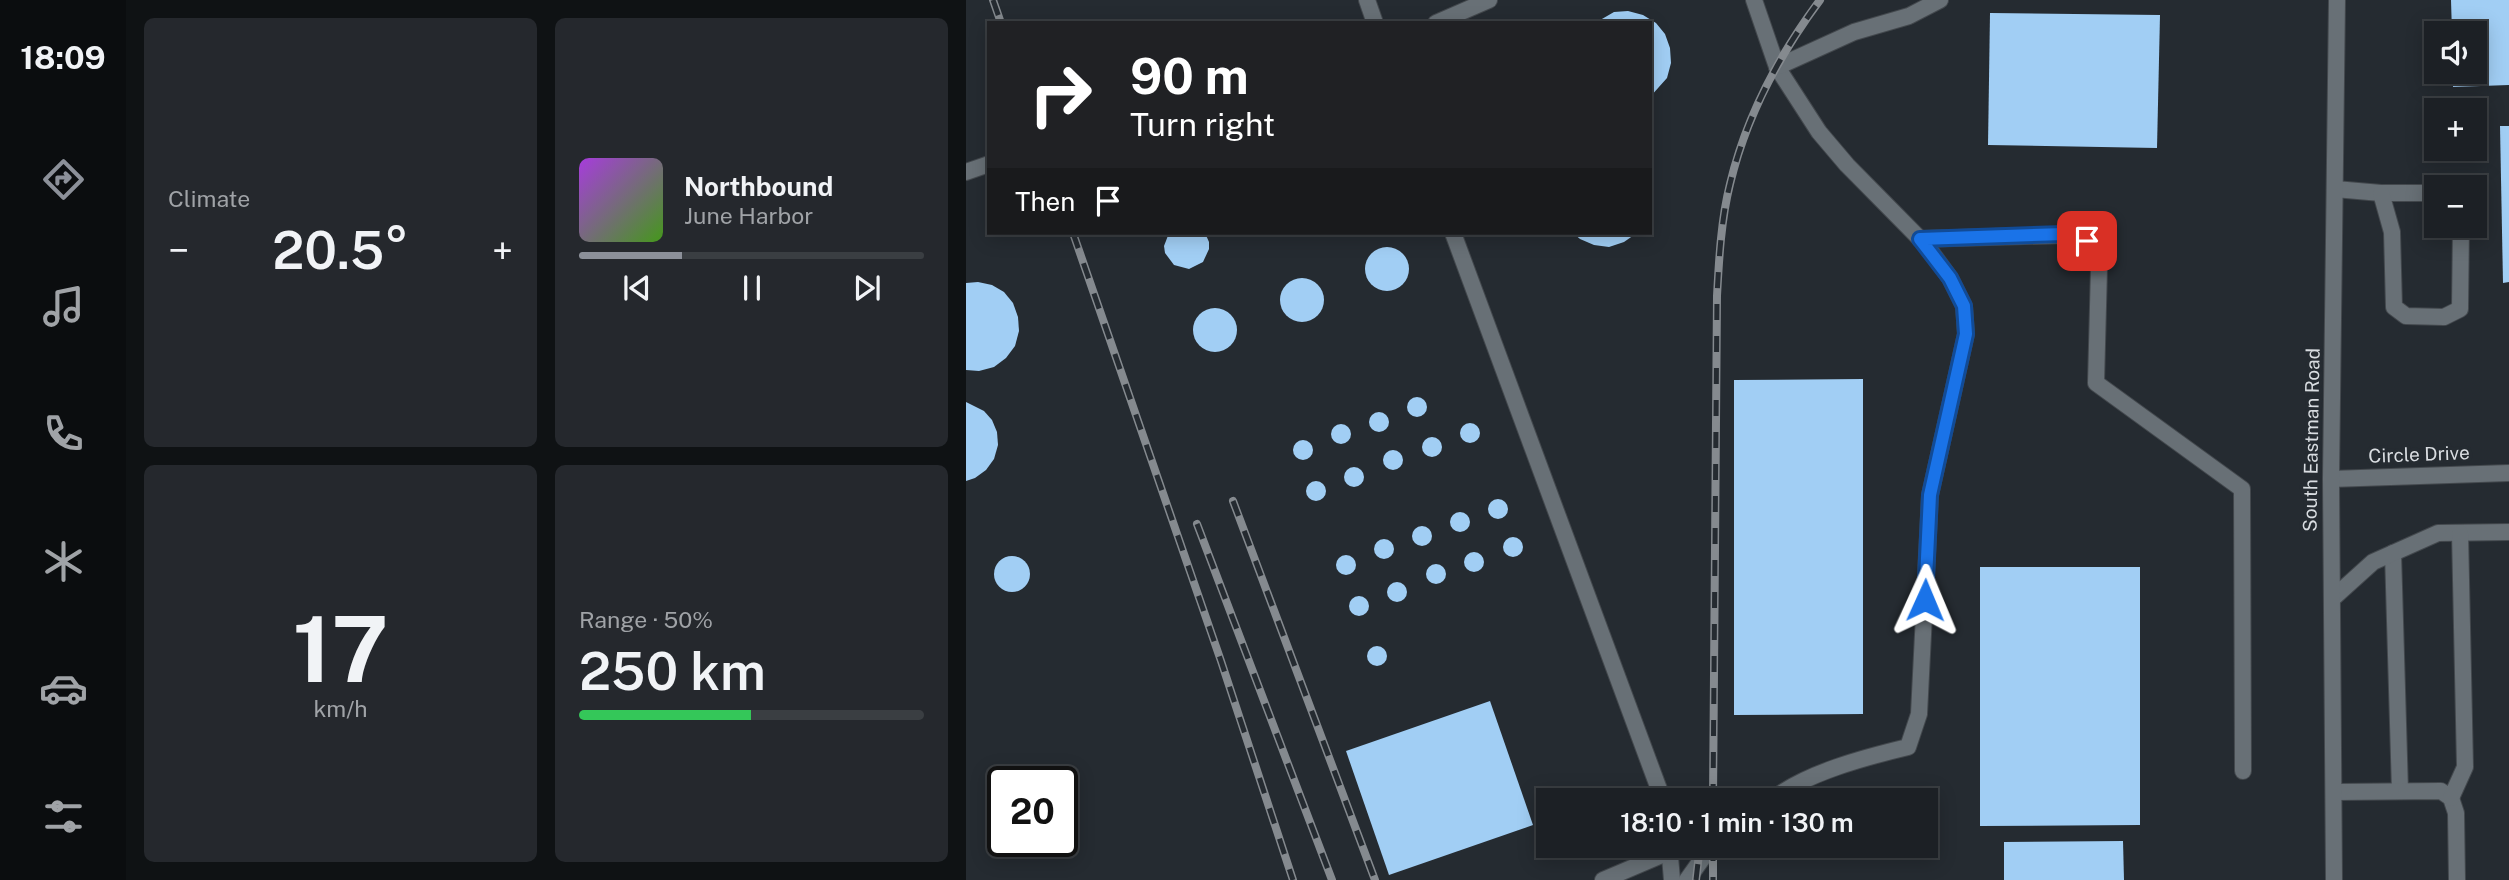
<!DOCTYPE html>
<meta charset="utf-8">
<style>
body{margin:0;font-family:"Public Sans",sans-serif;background:#25282d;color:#f1f3f6;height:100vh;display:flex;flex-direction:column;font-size:26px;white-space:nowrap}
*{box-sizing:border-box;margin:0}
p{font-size:23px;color:#a0a3a7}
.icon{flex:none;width:38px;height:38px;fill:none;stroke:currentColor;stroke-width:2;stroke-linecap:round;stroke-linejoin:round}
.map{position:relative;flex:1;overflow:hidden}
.sheet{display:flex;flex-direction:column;gap:18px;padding:18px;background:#0f1214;width:840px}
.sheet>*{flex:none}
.guide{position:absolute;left:21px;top:21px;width:665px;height:214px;border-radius:0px;box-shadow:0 4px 18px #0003,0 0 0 2px #3a3e42;background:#202124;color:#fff;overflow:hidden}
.controls{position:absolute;left:1458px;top:21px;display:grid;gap:14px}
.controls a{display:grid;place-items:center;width:63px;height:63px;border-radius:0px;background:#1c2025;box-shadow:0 4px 18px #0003,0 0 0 2px #3a3e42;font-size:35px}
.speed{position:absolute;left:21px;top:766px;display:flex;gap:14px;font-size:35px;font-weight:700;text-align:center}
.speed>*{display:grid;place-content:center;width:91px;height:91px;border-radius:50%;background:#1c2025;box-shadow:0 4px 18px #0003,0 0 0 2px #3a3e42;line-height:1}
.speed .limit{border:4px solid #111;border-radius:10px;background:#fff;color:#111}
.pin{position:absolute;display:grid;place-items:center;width:60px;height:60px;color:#fff;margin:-30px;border-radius:14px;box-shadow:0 4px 10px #0006}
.me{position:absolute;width:77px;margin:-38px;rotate:1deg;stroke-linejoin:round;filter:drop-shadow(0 0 5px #0008)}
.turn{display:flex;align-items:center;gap:24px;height:147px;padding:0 28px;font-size:32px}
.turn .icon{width:91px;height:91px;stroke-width:2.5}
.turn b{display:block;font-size:49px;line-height:60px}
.then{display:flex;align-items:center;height:66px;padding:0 28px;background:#0003;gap:14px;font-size:26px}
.big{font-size:52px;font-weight:600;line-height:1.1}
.sheet .tile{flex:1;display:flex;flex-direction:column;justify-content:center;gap:10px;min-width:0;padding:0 24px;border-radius:10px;background:#25282d}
.sheet .dial{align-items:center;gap:0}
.dial b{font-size:91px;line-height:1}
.song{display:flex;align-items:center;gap:21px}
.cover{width:84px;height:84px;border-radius:10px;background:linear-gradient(135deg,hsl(280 70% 55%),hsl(100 70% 35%))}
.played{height:7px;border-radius:4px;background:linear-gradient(90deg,#8c9099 30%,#3a3e42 30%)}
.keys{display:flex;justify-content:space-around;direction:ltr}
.heat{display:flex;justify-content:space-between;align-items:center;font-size:38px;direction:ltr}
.charge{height:10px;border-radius:5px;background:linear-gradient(90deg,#34c759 50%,#3a3e42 0)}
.sheet .tiles{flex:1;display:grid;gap:18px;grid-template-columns:repeat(2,1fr)}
.trip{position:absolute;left:570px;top:788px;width:402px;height:70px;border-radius:0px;background:#1c2025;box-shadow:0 4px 18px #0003,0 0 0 2px #3a3e42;font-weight:600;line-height:70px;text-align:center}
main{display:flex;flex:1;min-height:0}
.menu{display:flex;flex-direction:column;width:126px;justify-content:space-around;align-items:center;background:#0b0d0f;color:#a0a3a7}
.menu .icon{width:49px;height:49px}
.menu .on{color:#8c9099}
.menu b{font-size:32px;color:#f1f3f6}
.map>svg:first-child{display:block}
.building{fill:#a1cef4}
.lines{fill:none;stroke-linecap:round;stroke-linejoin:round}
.lane-casing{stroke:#43484d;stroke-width:18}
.lane{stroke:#687076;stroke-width:16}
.rail-casing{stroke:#858a8f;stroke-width:8}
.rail{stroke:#252b31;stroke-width:5;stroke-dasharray:16;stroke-linecap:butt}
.route-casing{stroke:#114b97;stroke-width:18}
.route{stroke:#1a73e8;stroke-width:12}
.labels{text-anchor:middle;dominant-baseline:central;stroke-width:7;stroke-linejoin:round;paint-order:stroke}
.street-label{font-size:19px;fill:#d9dde1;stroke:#252b31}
</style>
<main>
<nav class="menu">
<b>18:09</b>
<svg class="icon on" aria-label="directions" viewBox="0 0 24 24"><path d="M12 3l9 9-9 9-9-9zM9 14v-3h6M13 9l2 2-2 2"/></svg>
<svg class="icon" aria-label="music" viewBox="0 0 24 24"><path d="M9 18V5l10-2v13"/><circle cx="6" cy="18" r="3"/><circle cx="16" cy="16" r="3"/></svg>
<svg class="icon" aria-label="phone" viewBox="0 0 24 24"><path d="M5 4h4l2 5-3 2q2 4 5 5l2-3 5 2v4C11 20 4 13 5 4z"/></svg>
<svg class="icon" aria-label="climate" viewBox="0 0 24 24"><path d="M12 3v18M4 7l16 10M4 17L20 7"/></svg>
<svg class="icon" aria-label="car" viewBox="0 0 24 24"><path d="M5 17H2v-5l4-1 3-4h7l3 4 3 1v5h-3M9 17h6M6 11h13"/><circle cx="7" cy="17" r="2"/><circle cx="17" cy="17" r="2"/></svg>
<svg class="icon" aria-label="filters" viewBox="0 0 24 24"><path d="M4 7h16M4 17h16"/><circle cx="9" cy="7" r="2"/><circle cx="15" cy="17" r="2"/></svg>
</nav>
<section class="sheet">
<div class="tiles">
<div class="tile"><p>Climate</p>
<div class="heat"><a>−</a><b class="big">20.5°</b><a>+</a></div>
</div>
<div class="tile">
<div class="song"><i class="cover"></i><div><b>Northbound</b><p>June Harbor</p></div></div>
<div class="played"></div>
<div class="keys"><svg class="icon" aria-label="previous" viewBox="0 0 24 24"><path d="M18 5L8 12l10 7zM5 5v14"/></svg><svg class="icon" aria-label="pause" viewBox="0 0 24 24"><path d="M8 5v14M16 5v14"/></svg><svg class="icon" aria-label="next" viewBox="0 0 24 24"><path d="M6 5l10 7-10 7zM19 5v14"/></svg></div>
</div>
<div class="tile dial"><b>17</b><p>km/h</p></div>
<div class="tile"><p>Range · 50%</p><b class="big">250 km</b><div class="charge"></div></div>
</div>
</section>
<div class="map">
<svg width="1543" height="880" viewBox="0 0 1543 880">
<rect width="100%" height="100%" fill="#252b31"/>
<g class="building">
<path d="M1485,0H1543V85L1487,87V72H1508V33H1486Z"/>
<path d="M662,11L677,15L690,23L699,34L704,48L705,63L701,78L684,97V23H629L648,12Z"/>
<path d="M1024,13L1194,15L1191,148L1022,145Z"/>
<path d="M1534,126H1543V282L1537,283Z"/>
<path d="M203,233H239L243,242V249L237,262L223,269L208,265L199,253L198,246Z"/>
<path d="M607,233H671L658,242L643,247L628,245L614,239Z"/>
<circle cx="421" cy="269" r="22"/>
<circle cx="336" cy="300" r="22"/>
<path d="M12,282L26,285L38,292L47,303L52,317L53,331L49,346L40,358L28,367L13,371L0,370V283Z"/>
<circle cx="249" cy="330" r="22"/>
<path d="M897,379V714L768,715V380Z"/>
<circle cx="451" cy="407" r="10"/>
<path d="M0,402L18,411L26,420L31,432L32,445L28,459L20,470L9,478L0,481Z"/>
<circle cx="413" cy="422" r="10"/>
<circle cx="504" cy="433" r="10"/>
<circle cx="375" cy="434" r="10"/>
<circle cx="466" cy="447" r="10"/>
<circle cx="337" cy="450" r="10"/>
<circle cx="427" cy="460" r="10"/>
<circle cx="388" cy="477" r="10"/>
<circle cx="350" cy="491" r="10"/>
<circle cx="532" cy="509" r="10"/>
<circle cx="494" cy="522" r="10"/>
<circle cx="456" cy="536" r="10"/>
<circle cx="547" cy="547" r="10"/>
<circle cx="418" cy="549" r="10"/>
<circle cx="508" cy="562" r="10"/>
<circle cx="380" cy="565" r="10"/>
<circle cx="46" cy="574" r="18"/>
<circle cx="470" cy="574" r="10"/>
<path d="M1014,567H1174V825L1014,826Z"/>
<circle cx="431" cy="592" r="10"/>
<circle cx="393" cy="606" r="10"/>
<circle cx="411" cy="656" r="10"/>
<path d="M524,701L567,825L423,875L380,751Z"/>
<path d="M1157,841L1158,880H1038V842Z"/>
</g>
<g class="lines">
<defs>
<g id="lane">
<path d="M401,0L409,23"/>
<path d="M788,0L811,67L853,132L881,165L960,245L984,278L998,306L1000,334L964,495L953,714L942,747C900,757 839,773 806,800"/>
<path d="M470,23L523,0"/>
<path d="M811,67L888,32L943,16L974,0"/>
<path d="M0,172L23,164"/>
<path d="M1369,189L1415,193H1465L1470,196"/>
<path d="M1415,193L1426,232L1428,307L1440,316L1478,317L1494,309L1495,226"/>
<path d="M487,233L697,800"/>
<path d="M954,239L1098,235L1121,241L1133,268L1130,383L1276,489L1277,771"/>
<path d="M1365,479L1543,473"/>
<path d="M1427,553L1434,791"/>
<path d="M1366,599L1407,562L1472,533L1543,532"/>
<path d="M1368,792L1475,791L1485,798L1490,813L1491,880"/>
<path d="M1485,798L1499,767L1494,533"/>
<path d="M703,845L706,880"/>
<path d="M637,880L703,852"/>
<path d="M721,880L746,845"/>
<path d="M1368,880L1365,479L1371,0"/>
</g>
</defs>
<use href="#lane" class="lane-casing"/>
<use href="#lane" class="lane"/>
<defs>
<g id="rail">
<path d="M27,0L35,23"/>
<path d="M107,233L255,661L327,880"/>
<path d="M267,501L409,880"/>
<path d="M231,524L366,880"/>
<path d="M747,800L751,296C753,259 755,220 764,184C780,117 813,55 854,0"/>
<path d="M747,845V880"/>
<path d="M730,880L734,845"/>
</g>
</defs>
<use href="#rail" class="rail-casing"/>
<use href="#rail" class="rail"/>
</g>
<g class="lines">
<defs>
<path id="route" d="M959,600L964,495L1000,334L998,306L984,278L954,239L1098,234L1121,241"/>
</defs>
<use href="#route" class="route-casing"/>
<use href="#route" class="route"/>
</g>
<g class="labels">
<g class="street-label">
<text transform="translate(1345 440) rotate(-89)">South Eastman Road</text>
<text transform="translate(1453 454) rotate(-2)">Circle Drive</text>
</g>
</g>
</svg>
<div class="controls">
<a><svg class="icon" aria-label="sound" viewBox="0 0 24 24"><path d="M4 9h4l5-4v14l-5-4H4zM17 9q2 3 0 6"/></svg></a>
<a>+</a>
<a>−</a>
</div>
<div class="speed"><div class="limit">20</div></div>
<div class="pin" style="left:1121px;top:241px;background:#d93025"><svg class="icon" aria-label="arrive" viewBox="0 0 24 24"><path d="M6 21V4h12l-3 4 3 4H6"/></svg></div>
<svg class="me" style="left:959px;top:600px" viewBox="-20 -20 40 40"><path d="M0-17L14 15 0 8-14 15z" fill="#1a73e8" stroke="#fff" stroke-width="4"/></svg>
<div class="trip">18:10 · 1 min · 130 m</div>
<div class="guide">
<div class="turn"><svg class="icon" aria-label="right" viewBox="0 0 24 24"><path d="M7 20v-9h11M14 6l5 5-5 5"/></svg><div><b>90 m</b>Turn right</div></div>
<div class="then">Then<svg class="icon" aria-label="arrive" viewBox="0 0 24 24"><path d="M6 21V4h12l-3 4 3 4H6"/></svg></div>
</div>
</div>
</main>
